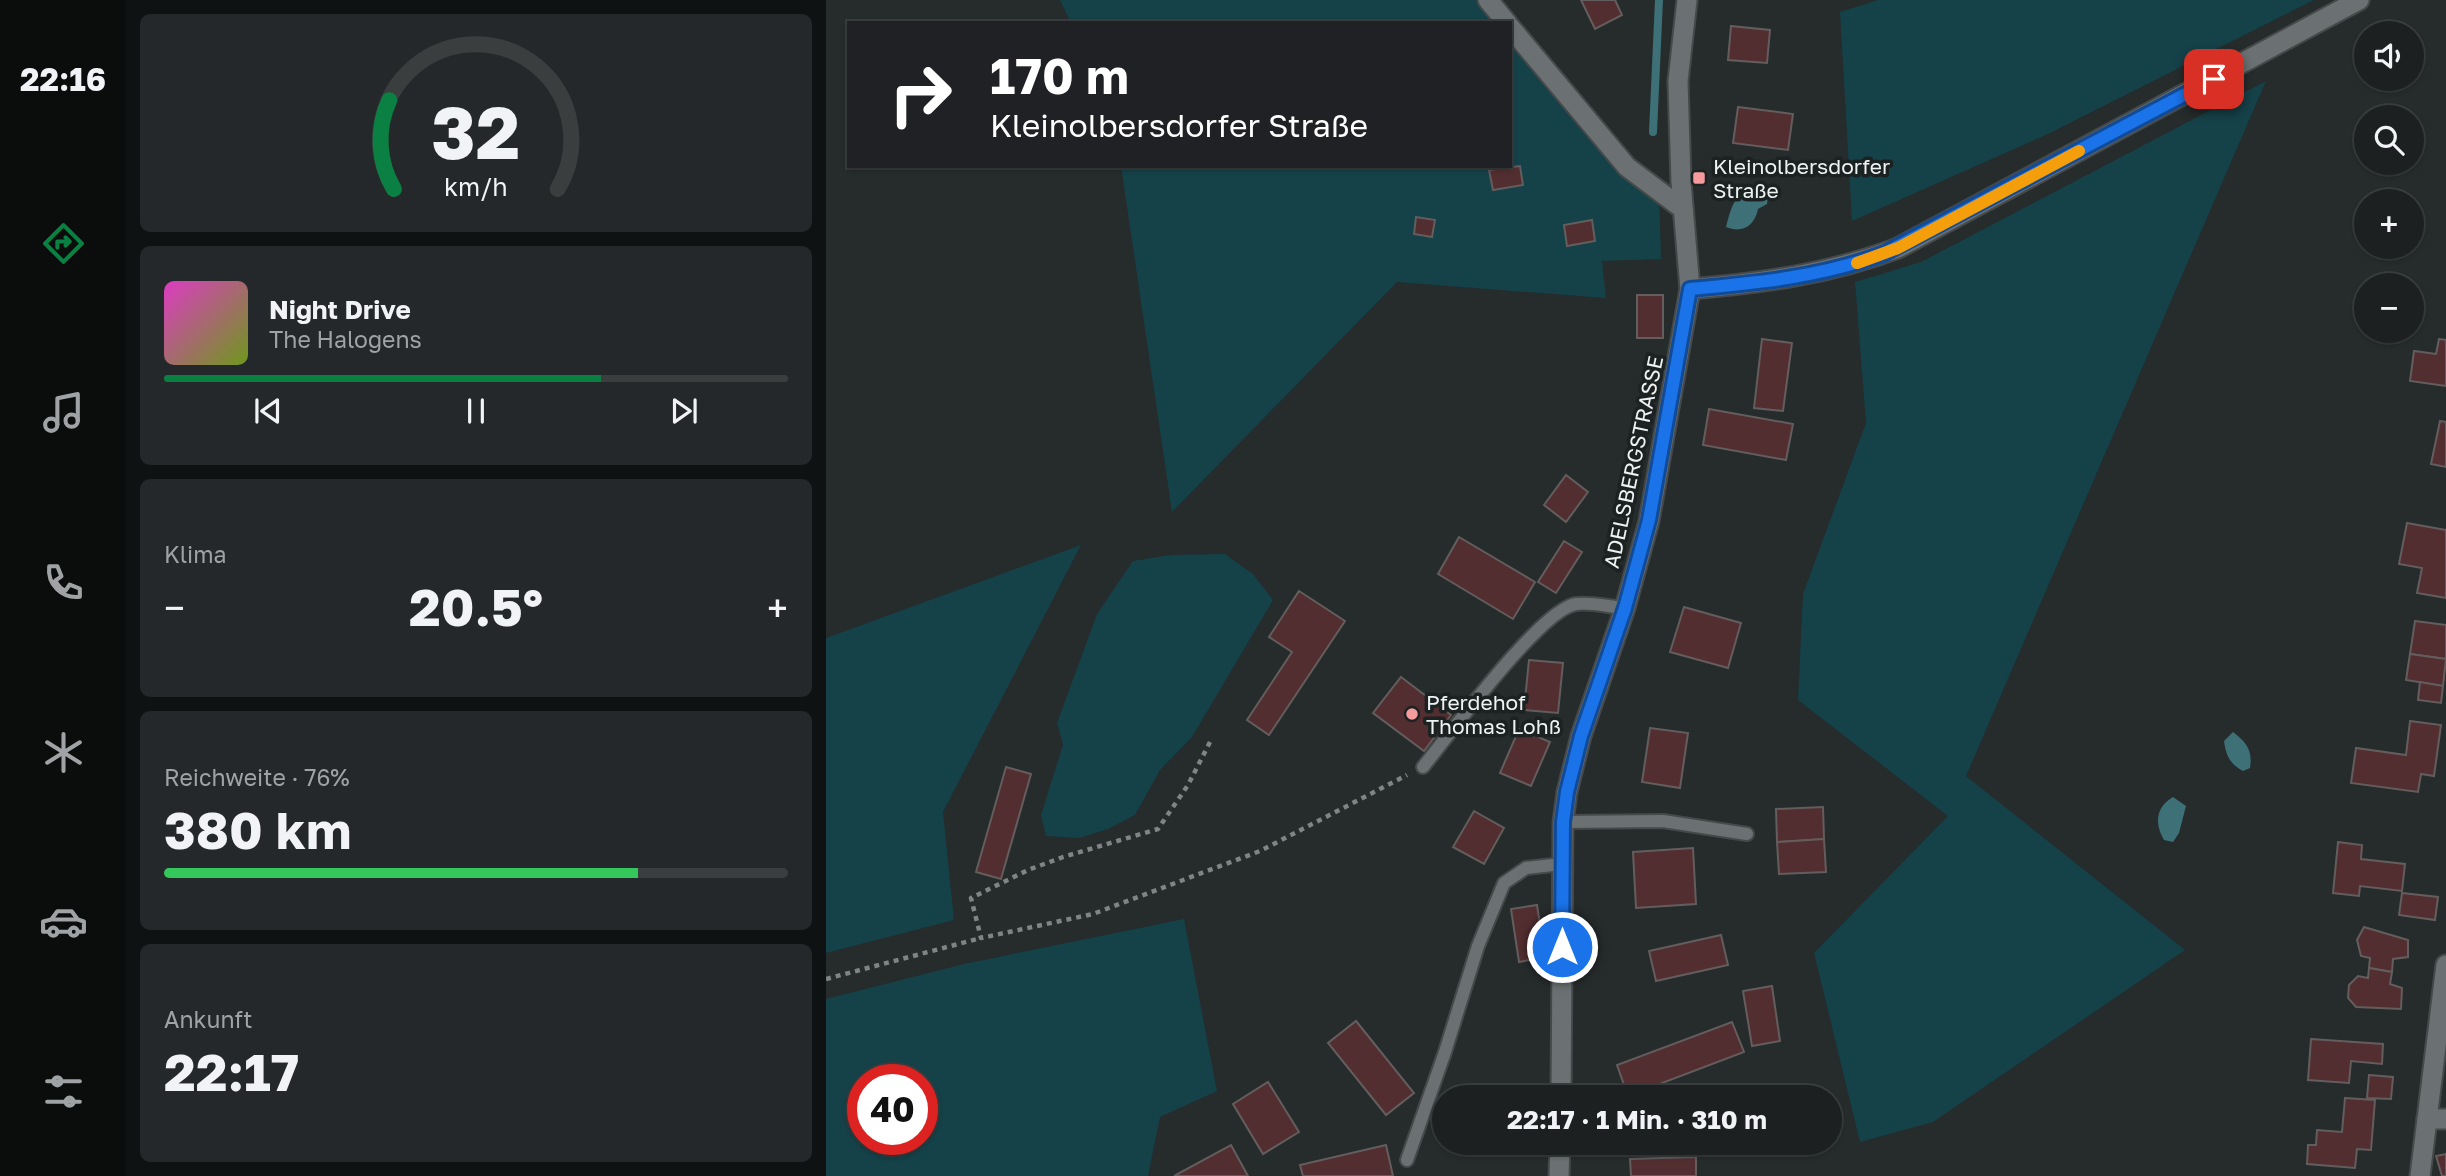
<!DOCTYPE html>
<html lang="de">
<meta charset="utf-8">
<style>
body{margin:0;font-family:"Golos Text",sans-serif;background:#25282a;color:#f1f3f6;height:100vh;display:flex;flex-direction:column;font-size:26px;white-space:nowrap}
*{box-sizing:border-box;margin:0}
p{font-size:23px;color:#a0a3a5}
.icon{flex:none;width:38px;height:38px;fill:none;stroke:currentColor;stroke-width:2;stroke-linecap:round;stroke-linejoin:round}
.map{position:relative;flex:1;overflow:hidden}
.panel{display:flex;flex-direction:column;gap:14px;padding:14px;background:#0f1212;width:700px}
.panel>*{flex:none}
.top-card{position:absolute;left:21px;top:21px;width:665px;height:147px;border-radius:0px;box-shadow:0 2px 5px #0004,0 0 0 2px #3a3e3f;background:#202124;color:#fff;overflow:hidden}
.fabs{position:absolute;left:1528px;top:21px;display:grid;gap:14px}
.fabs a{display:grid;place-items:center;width:70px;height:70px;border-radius:50%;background:#1c2021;box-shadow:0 2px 5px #0004,0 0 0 2px #3a3e3f;font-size:35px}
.speed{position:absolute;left:21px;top:1064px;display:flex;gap:14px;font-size:35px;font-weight:700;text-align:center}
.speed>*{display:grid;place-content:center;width:91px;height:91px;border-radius:50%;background:#1c2021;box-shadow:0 2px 5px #0004,0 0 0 2px #3a3e3f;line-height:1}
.speed .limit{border:10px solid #d22;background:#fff;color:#111}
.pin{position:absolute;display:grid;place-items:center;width:60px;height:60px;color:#fff;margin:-30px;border-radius:14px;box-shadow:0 4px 10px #0006}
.me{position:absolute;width:77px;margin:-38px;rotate:0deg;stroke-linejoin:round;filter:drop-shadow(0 0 5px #0008)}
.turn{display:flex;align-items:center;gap:24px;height:147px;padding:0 28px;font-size:32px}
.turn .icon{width:91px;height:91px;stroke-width:2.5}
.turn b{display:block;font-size:49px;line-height:60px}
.big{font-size:52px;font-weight:700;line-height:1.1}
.panel .widget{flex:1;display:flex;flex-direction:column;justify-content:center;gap:10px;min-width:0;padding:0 24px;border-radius:10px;background:#25282a}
.panel .dial{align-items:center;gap:0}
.dial svg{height:182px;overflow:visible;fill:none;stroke:#3a3e3f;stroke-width:7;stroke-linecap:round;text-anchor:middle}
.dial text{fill:#f1f3f6;stroke:none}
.song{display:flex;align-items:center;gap:21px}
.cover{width:84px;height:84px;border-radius:10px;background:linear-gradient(135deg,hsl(310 70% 55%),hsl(80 70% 35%))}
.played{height:7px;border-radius:4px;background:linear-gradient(90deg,#0b8043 70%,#3a3e3f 70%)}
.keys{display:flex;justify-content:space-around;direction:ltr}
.heat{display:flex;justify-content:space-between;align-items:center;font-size:38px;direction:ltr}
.charge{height:10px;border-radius:5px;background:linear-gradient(90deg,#34c759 76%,#3a3e3f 0)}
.trip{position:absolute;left:606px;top:1085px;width:410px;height:70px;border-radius:35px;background:#1c2021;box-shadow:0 2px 5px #0004,0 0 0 2px #3a3e3f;font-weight:700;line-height:70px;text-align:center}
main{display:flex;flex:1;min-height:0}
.menu{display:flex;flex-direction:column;width:126px;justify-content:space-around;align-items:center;background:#0b0d0d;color:#a0a3a5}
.menu .icon{width:49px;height:49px}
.menu .active{color:#0b8043}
.menu b{font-size:32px;color:#f1f3f6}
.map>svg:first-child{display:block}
.green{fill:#154148;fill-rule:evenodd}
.water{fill:#3e7078}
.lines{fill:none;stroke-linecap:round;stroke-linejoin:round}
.stream{stroke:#3e7078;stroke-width:8}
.building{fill:#532e30;stroke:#635d5d;stroke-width:2}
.service-casing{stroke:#454949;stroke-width:16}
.minor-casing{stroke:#454949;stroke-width:23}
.tertiary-casing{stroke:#454949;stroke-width:23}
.path{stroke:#808485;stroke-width:4.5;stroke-dasharray:5 5;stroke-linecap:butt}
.service{stroke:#6b7172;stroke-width:12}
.minor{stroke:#6b7172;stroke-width:19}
.tertiary{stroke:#6b7172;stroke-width:19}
.route-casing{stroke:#114b97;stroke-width:18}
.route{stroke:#1a73e8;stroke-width:12}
.slow{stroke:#f59e0b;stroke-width:12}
.poi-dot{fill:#f59b9e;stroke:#1c2122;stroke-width:2.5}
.labels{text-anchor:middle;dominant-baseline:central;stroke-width:7;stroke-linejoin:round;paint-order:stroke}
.poi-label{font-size:21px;fill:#eef2f2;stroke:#1c2122;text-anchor:start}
.street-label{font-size:21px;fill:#eef2f2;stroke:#1c2122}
</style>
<main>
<nav class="menu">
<b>22:16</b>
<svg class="icon active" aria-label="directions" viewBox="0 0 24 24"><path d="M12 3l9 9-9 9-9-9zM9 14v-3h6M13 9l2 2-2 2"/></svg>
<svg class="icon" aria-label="music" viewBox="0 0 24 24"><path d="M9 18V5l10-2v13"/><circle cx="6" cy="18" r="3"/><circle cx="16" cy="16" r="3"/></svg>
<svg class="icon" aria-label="phone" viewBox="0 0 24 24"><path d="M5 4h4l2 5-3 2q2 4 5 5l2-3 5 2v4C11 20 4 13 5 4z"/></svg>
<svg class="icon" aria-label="climate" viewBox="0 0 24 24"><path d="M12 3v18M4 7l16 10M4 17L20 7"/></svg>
<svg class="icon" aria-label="car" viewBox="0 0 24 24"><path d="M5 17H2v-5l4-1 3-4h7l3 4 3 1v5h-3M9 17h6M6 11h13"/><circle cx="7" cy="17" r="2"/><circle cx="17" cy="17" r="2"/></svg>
<svg class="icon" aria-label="filters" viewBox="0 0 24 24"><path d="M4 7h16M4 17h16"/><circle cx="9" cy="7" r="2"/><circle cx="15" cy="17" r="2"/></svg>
</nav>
<section class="panel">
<div class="widget dial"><svg viewBox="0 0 100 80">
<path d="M14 69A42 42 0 1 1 86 69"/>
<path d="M14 69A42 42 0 0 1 12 30" stroke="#0b8043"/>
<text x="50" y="56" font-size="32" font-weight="700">32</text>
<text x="50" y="72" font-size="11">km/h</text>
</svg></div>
<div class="widget">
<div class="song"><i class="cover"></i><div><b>Night Drive</b><p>The Halogens</p></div></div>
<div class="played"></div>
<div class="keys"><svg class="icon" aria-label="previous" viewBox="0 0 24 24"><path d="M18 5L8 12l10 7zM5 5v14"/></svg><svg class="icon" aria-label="pause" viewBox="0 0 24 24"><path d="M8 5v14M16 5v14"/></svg><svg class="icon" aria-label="next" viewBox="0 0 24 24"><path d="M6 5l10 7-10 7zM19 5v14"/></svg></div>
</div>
<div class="widget"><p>Klima</p>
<div class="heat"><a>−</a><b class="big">20.5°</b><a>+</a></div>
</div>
<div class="widget"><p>Reichweite · 76%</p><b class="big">380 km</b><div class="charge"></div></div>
<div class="widget"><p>Ankunft</p><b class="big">22:17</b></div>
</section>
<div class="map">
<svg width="1620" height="1176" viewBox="0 0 1620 1176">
<rect width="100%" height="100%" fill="#262b2c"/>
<g class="green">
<path d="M234,0H651L673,23H245Z"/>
<path d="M1052,0H1488L1222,134L1026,221L1014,12Z"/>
<path d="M684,34L833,186L835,259L776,261L780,298L571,282L346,512L295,166H684Z"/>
<path d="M1440,81L1140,776L1359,950L1107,1122L1034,1142L988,953L1122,816L972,700L977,594L1040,423L1029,282L1095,262Z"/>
<path d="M255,545L117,812L128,920L0,953V638Z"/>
<path d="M399,554L427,574L447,600L366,737L334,770L309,815L282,829L253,838L220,836L215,815L237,745L231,723L271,614L307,561L344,555Z"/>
<path d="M358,919L391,1091L334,1117L322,1176H0V999L138,964ZM37,1080H96V1139H37Z"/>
</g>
<g class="water">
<path d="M926,189L936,191L942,195L941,204L932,209C929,225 917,234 900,227C905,209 907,195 926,189Z"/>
<path d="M1407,732C1420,742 1427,750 1424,768L1417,771C1404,764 1400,756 1398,741Z"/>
<path d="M1347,797L1360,806L1353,833L1347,842L1338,840C1328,823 1330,807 1347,797Z"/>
</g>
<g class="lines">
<path class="stream" d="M827,132L833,0"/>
</g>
<g class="building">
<path d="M755,0H789L796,15L769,29Z"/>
<path d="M905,26L944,30L941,63L902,60Z"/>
<path d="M912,107L967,114L962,150L907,143Z"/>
<path d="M694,166L697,185L667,190L663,170Z"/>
<path d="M590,217L609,220L606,237L588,234Z"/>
<path d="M766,220L769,241L741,246L738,225Z"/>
<rect x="811" y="295" width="26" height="43"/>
<path d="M936,339L966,343L957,411L928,408Z"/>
<path d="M1613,339L1620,340V386L1584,381L1588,351L1610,354Z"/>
<path d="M883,409L967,424L960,460L877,445Z"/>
<path d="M1614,421L1620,422V467L1605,464Z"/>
<path d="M740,475L762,492L740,522L718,505Z"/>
<path d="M1581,523L1620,530V598L1591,593L1596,568L1573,564Z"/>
<path d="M633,537L709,582L687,619L612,574Z"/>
<path d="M738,541L756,552L730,593L712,582Z"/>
<path d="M473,591L519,621L443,735L421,720L466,652L443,637Z"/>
<path d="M858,607L915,623L902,668L844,652Z"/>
<path d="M1589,621L1620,625V659L1584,654Z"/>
<path d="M1584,654L1620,659L1617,686L1580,680Z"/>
<path d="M703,660L737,663L732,713L698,710Z"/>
<path d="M575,677L625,715L598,751L547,713Z"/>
<path d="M1594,682L1617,686L1615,703L1592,700Z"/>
<path d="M1584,721L1615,725L1608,776L1595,774L1592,792L1525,783L1530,748L1580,755Z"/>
<path d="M824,728L862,733L854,788L816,782Z"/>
<path d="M693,729L724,742L705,786L674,773Z"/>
<path d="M180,767L205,774L175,879L150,872Z"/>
<path d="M997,807L998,839L951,842L950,809Z"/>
<path d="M648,811L678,828L658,864L627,847Z"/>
<path d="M998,839L1000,872L953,874L951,842Z"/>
<path d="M1512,842L1536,845L1535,859L1579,864L1576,891L1534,886L1533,896L1507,893Z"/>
<path d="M867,848L870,904L810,908L807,852Z"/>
<path d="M1576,893L1612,897L1609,920L1573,915Z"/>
<path d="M711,905L719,957L693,962L685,909Z"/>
<path d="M1538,927L1582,940V957L1567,959L1566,972L1543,968L1544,958L1535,956L1531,940Z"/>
<path d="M895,935L902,965L830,981L823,951Z"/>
<path d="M1543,968L1566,972L1564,984L1576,988L1575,1009L1530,1007L1522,998L1523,985L1532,976L1542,978Z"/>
<path d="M946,986L954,1041L926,1046L917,991Z"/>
<path d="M530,1021L588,1093L560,1115L502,1043Z"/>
<path d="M906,1022L918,1052L802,1096L791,1065Z"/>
<path d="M1485,1039L1557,1044L1556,1064L1525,1061L1523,1083L1482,1080Z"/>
<path d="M1543,1075L1567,1077L1565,1099L1541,1098Z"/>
<path d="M442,1082L473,1132L437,1154L407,1104Z"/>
<path d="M1519,1098L1549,1100L1545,1150L1531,1149L1529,1168L1481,1164L1482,1145H1490L1491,1130L1516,1132Z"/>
<path d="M405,1145L422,1176H348Z"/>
<path d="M560,1145L567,1176H477L474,1165Z"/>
<path d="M1620,1154V1176H1616L1610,1156Z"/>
<path d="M870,1157V1176H805L804,1159Z"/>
</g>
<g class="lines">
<defs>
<g id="service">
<path d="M597,767C623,735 715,609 750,604C765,602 784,607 799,608"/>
<path d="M737,822L837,821L921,834"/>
<path d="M581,1160L619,1052L652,946L678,883L700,868L736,864"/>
</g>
<g id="minor">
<path d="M662,0L681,23"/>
<path d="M684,27L801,167L857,209"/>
<path d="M864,289C936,283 1004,274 1072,248L1533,0"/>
<path d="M1601,1119H1620"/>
<path d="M1594,1176L1620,965"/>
</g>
<g id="tertiary">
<path d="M735,1097L737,822L741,792L755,736L799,608L823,521L864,289L855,182L852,81L861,0"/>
<path d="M733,1176L734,1143"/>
</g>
</defs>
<use href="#service" class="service-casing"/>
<use href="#minor" class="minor-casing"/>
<use href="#tertiary" class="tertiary-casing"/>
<g class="path">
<path d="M384,742L362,785L332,829L237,857L202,870L145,898L155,938L267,914L434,851L581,775"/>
<path d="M0,979L155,938"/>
</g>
<use href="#service" class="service"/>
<use href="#minor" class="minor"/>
<use href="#tertiary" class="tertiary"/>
</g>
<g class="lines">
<defs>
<path id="route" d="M736,947L737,822L741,792L755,736L799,608L823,520L864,289C930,283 996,277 1059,253L1388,79"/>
</defs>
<use href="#route" class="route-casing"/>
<use href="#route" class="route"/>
<path class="slow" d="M1031,263L1072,248L1253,151"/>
</g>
<g class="poi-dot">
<rect x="866" y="171" width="14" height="14" rx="3.5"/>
<circle cx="586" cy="714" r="7"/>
</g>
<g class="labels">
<g class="poi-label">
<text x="887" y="166">Kleinolbersdorfer<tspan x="887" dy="24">Straße</tspan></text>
<text x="600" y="702">Pferdehof<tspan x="600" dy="24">Thomas Lohß</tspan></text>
</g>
<g class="street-label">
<text transform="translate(807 462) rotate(-78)">ADELSBERGSTRASSE</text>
</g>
</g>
</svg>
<div class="fabs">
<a><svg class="icon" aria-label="sound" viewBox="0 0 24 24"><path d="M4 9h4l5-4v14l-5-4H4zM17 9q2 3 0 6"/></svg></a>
<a><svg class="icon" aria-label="search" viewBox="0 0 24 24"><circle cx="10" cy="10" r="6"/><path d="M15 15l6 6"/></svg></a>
<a>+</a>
<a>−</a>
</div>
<div class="speed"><div class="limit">40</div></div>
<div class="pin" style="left:1388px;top:79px;background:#d93025"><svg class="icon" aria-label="arrive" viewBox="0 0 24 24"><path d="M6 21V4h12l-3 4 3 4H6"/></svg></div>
<svg class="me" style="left:736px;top:947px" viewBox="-20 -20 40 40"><circle r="17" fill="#1a73e8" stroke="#fff" stroke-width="3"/><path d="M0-11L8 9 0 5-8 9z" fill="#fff"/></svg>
<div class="trip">22:17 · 1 Min. · 310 m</div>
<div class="top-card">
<div class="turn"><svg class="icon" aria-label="right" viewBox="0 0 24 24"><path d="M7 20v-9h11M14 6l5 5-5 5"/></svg><div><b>170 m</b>Kleinolbersdorfer Straße</div></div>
</div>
</div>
</main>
